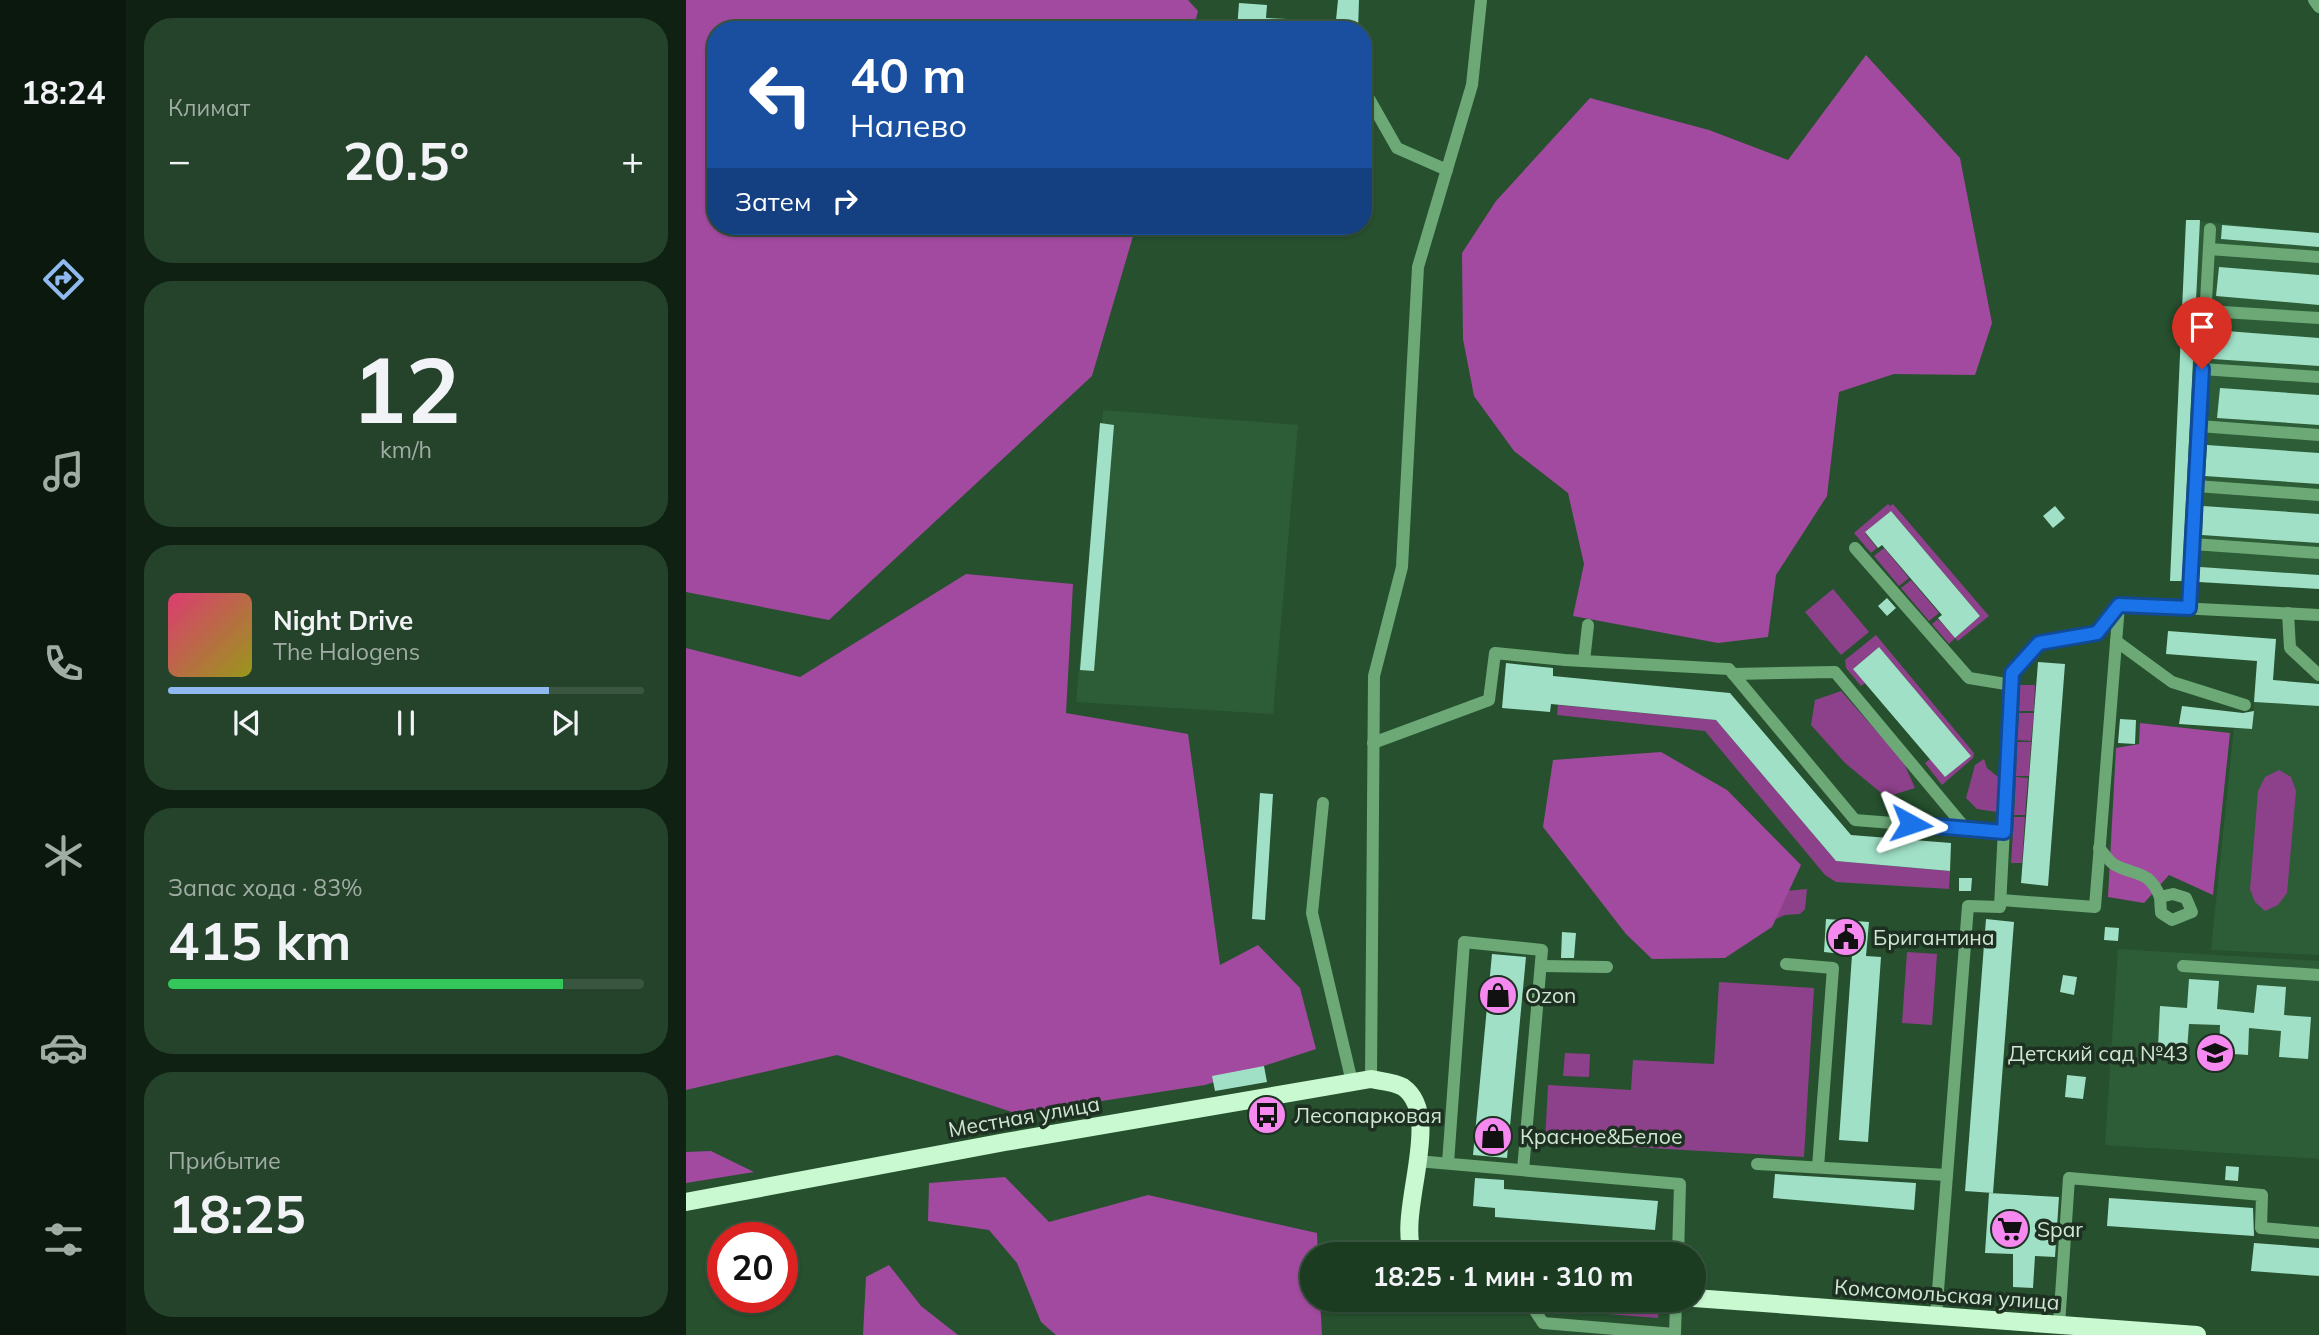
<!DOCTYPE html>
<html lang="ru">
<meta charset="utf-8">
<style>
body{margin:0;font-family:Mulish,sans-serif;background:#25432a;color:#f1f3f6;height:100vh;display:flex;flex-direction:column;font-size:26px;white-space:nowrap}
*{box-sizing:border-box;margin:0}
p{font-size:23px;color:#a0ada5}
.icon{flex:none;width:38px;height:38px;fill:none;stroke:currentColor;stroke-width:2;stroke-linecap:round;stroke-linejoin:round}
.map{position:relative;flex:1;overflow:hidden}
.panel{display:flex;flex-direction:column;gap:18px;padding:18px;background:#0f2113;width:560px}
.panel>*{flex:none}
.top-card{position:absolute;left:21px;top:21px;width:665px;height:214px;border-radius:28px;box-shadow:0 2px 5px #0004,0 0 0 2px #3a5640;background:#1a4fa0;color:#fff;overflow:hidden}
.speed{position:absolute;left:21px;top:1222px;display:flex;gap:14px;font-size:35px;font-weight:700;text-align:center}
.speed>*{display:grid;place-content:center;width:91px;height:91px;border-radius:50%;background:#1c3c22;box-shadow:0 2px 5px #0004,0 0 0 2px #3a5640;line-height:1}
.speed .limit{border:10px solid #d22;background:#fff;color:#111}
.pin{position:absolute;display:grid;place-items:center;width:60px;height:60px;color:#fff;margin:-72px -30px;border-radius:50% 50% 50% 0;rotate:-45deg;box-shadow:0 0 7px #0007}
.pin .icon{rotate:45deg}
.me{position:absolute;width:77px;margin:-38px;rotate:95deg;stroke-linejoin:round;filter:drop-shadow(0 0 5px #0008)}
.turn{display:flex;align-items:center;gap:24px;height:147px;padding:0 28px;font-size:32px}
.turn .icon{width:91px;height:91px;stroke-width:2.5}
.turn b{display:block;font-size:49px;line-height:60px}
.then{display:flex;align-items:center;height:66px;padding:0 28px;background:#0003;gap:14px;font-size:26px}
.big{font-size:52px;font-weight:700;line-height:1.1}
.panel .card{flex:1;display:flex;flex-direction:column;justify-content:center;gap:10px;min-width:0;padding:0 24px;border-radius:28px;background:#25432a}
.panel .dial{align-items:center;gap:0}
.dial b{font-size:91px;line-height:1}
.song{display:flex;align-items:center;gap:21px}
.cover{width:84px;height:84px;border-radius:10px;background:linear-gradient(135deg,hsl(340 70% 55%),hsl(60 70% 35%))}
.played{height:7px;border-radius:4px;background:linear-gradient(90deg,#90b9f0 80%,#3a5640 80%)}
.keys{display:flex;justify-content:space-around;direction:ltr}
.heat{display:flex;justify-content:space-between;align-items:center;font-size:38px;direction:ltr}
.charge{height:10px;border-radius:5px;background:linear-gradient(90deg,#34c759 83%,#3a5640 0)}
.trip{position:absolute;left:614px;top:1242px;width:406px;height:70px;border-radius:35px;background:#1c3c22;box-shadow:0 2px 5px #0004,0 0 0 2px #3a5640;font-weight:700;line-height:70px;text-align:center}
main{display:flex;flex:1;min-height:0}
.tabs{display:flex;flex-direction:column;width:126px;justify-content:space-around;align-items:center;background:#0b180e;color:#a0ada5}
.tabs .icon{width:49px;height:49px}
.tabs .on{color:#90b9f0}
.tabs b{font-size:32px;color:#f1f3f6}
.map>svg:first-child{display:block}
.built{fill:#2d5d37}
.green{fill:#8d418a}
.forest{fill:#a24a9f}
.building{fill:#a0e0c7}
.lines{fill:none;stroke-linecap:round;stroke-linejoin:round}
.minor{stroke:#6ca977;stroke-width:12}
.major{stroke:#c9f9d0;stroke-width:18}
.route-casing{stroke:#114b97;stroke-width:18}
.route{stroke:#1a73e8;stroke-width:12}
.labels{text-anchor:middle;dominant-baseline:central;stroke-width:7;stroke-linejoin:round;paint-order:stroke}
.poi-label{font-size:21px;fill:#d0e7d3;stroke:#1e3021;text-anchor:start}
.street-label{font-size:21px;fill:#d0e7d3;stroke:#1e3021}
</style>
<main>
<nav class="tabs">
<b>18:24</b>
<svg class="icon on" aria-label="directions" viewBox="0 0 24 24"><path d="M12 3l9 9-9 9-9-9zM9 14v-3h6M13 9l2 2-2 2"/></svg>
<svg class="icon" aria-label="music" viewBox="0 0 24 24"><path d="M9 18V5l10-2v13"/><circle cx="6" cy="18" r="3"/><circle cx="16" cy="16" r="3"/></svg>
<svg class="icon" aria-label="phone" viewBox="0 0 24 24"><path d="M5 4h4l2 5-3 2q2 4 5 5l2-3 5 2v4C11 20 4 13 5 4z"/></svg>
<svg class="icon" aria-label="climate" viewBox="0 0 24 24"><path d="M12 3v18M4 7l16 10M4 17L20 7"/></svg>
<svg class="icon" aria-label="car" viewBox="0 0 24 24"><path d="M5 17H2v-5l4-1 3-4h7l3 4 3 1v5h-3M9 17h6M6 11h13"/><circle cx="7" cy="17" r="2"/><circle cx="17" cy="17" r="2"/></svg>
<svg class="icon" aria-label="filters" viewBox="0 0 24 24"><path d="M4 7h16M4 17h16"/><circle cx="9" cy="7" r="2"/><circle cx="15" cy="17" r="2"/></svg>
</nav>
<section class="panel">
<div class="card"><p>Климат</p>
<div class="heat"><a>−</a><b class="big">20.5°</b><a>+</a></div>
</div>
<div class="card dial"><b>12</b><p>km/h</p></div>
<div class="card">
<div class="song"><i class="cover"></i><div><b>Night Drive</b><p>The Halogens</p></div></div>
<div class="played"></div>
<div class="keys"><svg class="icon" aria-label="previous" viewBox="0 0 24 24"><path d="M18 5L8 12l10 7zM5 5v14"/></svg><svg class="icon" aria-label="pause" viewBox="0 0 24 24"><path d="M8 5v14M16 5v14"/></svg><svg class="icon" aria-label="next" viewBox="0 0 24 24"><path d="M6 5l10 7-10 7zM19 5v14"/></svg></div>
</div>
<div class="card"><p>Запас хода · 83%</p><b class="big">415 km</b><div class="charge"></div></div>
<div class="card"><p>Прибытие</p><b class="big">18:25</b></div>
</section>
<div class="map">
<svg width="1633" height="1335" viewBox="0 0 1633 1335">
<rect width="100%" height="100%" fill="#26502e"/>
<g class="built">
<path d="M1500,220L1633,233V589L1484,581Z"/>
<path d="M417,410L612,425L587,714L390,702Z"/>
<path d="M1568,702L1633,706V955L1525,950L1548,728L1566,729Z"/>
<path d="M1432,949L1633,961V1159L1419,1145Z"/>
</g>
<g class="green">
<path d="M1202,504L1204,506L1207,504L1303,616L1272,641L1269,638L1263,644L1246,624L1252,619L1269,638L1294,616L1205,511L1179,533L1191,548L1185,553L1168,533Z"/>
<path d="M1198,548L1223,578L1213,586L1188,556Z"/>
<path d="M1225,580L1253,613L1243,621L1215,588Z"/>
<path d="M1147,589L1183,632L1155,655L1119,612Z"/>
<path d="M1190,635L1288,753L1287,758L1256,785L1239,763L1244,759L1259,777L1284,755L1193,647L1168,668L1179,683L1175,686L1160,668L1159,660Z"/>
<path d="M1334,685H1349L1348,711H1333Z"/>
<path d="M1155,691L1217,761L1229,788L1200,797L1159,763L1125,725L1129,700Z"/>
<path d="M872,705L1030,720L1150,861L1264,871L1263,889L1150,882L1139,875L1019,731L871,715Z"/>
<path d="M1333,713H1348L1345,741L1331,740Z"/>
<path d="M1331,742H1345L1343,776H1330Z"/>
<path d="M1298,759L1301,768L1316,780L1311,812L1291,809L1280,798L1289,765Z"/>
<path d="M1593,770L1605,777L1610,791L1601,893L1592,905L1579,911L1569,902L1564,889L1572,791L1579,777Z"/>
<path d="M1330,777L1342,778L1339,815H1328Z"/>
<path d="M1328,817H1339L1336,863H1325Z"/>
<path d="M1121,889L1119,909L1114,914L1099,915L1081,923L1089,892Z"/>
<path d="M1221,952L1251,954L1246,1025L1216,1023Z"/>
<path d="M1033,982L1128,988L1118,1157L859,1142L862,1085L945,1090L947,1060L1028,1064Z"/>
<path d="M879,1053L904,1054L903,1077L877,1076Z"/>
<path d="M752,1248L842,1255H751Z"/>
<path d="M857,1300L973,1306L972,1318L857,1309Z"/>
</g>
<g class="forest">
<path d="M0,0H502L512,11L507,30H30V226H450L406,376L143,620L0,592Z"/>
<path d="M1180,55L1274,158L1306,323L1289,375L1208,374L1153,392L1141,496L1090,575L1082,637L1032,643L887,616L898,564L882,493L828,451L788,396L777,339L776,253L810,201L904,98L1023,130L1102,160Z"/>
<path d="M280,574L387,584L380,713L502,734L534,965L572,945L614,988L630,1049L519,1085L332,1114L151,1055L0,1090V648L114,677Z"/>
<path d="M1454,723L1544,733L1527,895L1483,875L1458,903L1422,897L1430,748L1453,744Z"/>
<path d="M975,752L1041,790L1115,865L1086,927L1039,958L966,959L940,934L857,827L867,760Z"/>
<path d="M25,1151L68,1172L0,1183V1152Z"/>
<path d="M319,1177L363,1222L462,1195L631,1233L632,1255H626V1300H634L636,1335H370L355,1322L331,1263L303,1230L242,1221L243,1183Z"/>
<path d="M203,1265L235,1306L272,1335H177L180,1277Z"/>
</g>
<g class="building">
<path d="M652,0H673L672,30H649Z"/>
<path d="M553,3L581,5L580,18L625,20V30H551Z"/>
<path d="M1500,220H1514L1496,581H1484Z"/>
<path d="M1536,225L1633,233V247L1535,239Z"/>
<path d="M1533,267L1633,275V305L1530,296Z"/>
<path d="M1527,330L1633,338V366L1526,359Z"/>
<path d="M1534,388L1633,395V425L1531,418Z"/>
<path d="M414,423L428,425L408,671L394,670Z"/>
<path d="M1521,445L1633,453V484L1519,476Z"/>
<path d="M1369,506L1379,518L1367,528L1357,516Z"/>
<path d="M1517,506L1633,514V543L1516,535Z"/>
<path d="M1205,511L1294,616L1269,638L1252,618L1256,615L1196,545L1192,548L1179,532Z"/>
<path d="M1514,567L1633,575V589L1513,582Z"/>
<path d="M1201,598L1210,608L1201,616L1192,606Z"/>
<path d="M1482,631L1590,639L1587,680L1633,684V706L1568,702L1571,661L1480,654Z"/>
<path d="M1193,647L1285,756L1259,777L1167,669Z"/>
<path d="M1352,662L1379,664L1362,886L1335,883Z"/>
<path d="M820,663L867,668V676L1044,693L1165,835L1265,843L1264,871L1150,861L1030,720L865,704L864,712L816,708Z"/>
<path d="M1496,706L1557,713L1568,711L1566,729L1493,724Z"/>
<path d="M1434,719L1450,720L1449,744L1432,743Z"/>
<path d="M574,793L587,794L579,920L566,919Z"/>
<path d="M1273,878H1286L1285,891H1273Z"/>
<path d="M1140,919L1183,922L1180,956L1195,957L1182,1142L1153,1140L1166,955L1138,952Z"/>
<path d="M1300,919L1328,922L1307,1193L1279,1191Z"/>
<path d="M1419,927L1433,928L1432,941L1418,940Z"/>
<path d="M876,932L890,933L888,958H875Z"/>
<path d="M806,954L840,957L821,1158L787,1155Z"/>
<path d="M1377,975L1391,977L1388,995L1374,992Z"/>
<path d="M1503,979L1533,981L1531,1009L1568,1013L1571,985L1600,987L1598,1015L1625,1017L1622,1059L1593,1057L1595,1031L1563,1028L1562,1055L1533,1053L1534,1025L1503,1024L1501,1050L1472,1047L1474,1006L1501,1008Z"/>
<path d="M578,1066L581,1082L529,1091L526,1076Z"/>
<path d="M1381,1075L1400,1077L1397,1099L1379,1097Z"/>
<path d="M1540,1166L1553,1167L1552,1181L1539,1180Z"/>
<path d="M1089,1174L1230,1183L1228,1210L1087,1198Z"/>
<path d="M789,1178L818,1180V1189L972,1201L969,1230L809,1217V1208L787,1206Z"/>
<path d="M1303,1193L1373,1197L1369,1257L1349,1256L1347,1288L1327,1287V1254L1299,1253Z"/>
<path d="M1423,1198L1567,1208L1568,1236L1421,1226Z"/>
<path d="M1568,1243L1633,1248V1276L1565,1271Z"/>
</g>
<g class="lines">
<g class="minor">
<path d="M1628,0L1633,7"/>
<path d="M677,88L711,148L761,170"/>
<path d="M1523,249L1633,257"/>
<path d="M1520,311L1633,318"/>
<path d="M1516,369L1633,377"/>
<path d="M1513,426L1633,435"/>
<path d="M1510,486L1633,495"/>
<path d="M1507,544L1633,553"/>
<path d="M1169,548L1283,678L1326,685"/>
<path d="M1503,608L1524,229"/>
<path d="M1602,613L1604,648L1633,675"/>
<path d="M1430,641L1486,682L1559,705"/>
<path d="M898,661L902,625"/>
<path d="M1047,674L1149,672L1280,829"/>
<path d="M687,743L803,700L809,653L879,660L1043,669L1169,820L1318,832"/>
<path d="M637,803L626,913L666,1082"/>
<path d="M1413,848C1418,853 1423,862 1429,865C1449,876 1463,869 1474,897L1487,894L1500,898L1506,912L1486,920L1475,913L1474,897"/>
<path d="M1315,900L1409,907L1433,605"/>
<path d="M1100,964L1147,968L1132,1167"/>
<path d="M855,966L921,967"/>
<path d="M1497,966L1633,975"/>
<path d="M685,1079L688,676L716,567L732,267L786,85L795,0"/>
<path d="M731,1161L994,1184L992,1255"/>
<path d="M762,1163L778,942L856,950L837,1170"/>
<path d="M1071,1164L1261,1175L1250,1316"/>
<path d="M1261,1175L1282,906L1314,907L1326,672L1353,644L1411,633L1433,605L1633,615"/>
<path d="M842,1300L857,1323L989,1334"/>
<path d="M1373,1325L1383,1178L1576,1195L1575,1228L1633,1233"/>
<path d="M989,1335L990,1300"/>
</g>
<g class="major">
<path d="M0,1202L319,1142L685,1079C694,1081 709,1082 717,1087C759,1117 710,1210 727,1255"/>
<path d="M1008,1298L1511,1335"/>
</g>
</g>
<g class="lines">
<defs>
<path id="route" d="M1225,824L1318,832L1326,673L1353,643L1411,633L1433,605L1503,608L1516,369"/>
</defs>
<use href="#route" class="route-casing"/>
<use href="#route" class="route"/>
</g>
<defs>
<symbol id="civic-disc" viewBox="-11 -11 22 22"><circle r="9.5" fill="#f589ef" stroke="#1e3021"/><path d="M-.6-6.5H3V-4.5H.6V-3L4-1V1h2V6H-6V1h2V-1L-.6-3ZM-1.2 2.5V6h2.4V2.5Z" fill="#111"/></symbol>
<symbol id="shop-disc" viewBox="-11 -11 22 22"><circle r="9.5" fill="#f589ef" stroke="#1e3021"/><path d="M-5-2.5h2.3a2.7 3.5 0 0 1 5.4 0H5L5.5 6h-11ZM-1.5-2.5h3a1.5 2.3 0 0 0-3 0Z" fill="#111"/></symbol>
<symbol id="school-disc" viewBox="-11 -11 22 22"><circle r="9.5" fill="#f589ef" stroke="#1e3021"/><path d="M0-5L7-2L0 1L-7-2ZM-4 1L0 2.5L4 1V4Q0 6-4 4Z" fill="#111"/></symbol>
<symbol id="bus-disc" viewBox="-11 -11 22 22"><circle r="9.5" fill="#f589ef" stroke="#1e3021"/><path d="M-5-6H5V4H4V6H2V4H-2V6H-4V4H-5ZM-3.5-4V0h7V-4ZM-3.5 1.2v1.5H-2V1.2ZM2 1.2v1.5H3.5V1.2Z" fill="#111"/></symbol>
<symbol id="supermarket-disc" viewBox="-11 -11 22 22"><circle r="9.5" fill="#f589ef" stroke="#1e3021"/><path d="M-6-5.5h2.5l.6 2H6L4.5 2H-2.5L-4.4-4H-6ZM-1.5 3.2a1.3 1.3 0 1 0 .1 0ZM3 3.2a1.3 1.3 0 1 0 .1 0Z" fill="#111"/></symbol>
</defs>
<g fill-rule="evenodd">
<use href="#civic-disc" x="1138" y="915" width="44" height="44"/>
<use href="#shop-disc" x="790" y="973" width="44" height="44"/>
<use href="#school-disc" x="1507" y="1031" width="44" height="44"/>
<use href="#bus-disc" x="559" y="1093" width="44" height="44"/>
<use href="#shop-disc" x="785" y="1114" width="44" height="44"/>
<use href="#supermarket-disc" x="1302" y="1207" width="44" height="44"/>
</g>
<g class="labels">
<g class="poi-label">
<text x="1187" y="937">Бригантина</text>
<text x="839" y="995">Ozon</text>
<text x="1502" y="1053" text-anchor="end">Детский сад №43</text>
<text x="608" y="1115">Лесопарковая</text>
<text x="834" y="1136">Красное&amp;Белое</text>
<text x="1351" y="1229">Spar</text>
</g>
<g class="street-label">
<text transform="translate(338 1116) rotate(-10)">Местная улица</text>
<text transform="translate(1261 1294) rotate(4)">Комсомольская улица</text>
</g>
</g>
</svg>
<div class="speed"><div class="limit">20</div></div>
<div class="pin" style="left:1516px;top:369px;background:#d93025"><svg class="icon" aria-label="arrive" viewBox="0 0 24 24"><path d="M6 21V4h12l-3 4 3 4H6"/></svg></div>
<svg class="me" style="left:1225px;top:824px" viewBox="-20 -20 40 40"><path d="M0-17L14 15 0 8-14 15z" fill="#1a73e8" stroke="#fff" stroke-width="4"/></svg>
<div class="trip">18:25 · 1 мин · 310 m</div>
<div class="top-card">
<div class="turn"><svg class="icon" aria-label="left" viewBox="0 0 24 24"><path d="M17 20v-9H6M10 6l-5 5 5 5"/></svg><div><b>40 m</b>Налево</div></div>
<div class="then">Затем<svg class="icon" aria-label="right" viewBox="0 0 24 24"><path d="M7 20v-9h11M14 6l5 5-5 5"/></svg></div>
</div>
</div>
</main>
